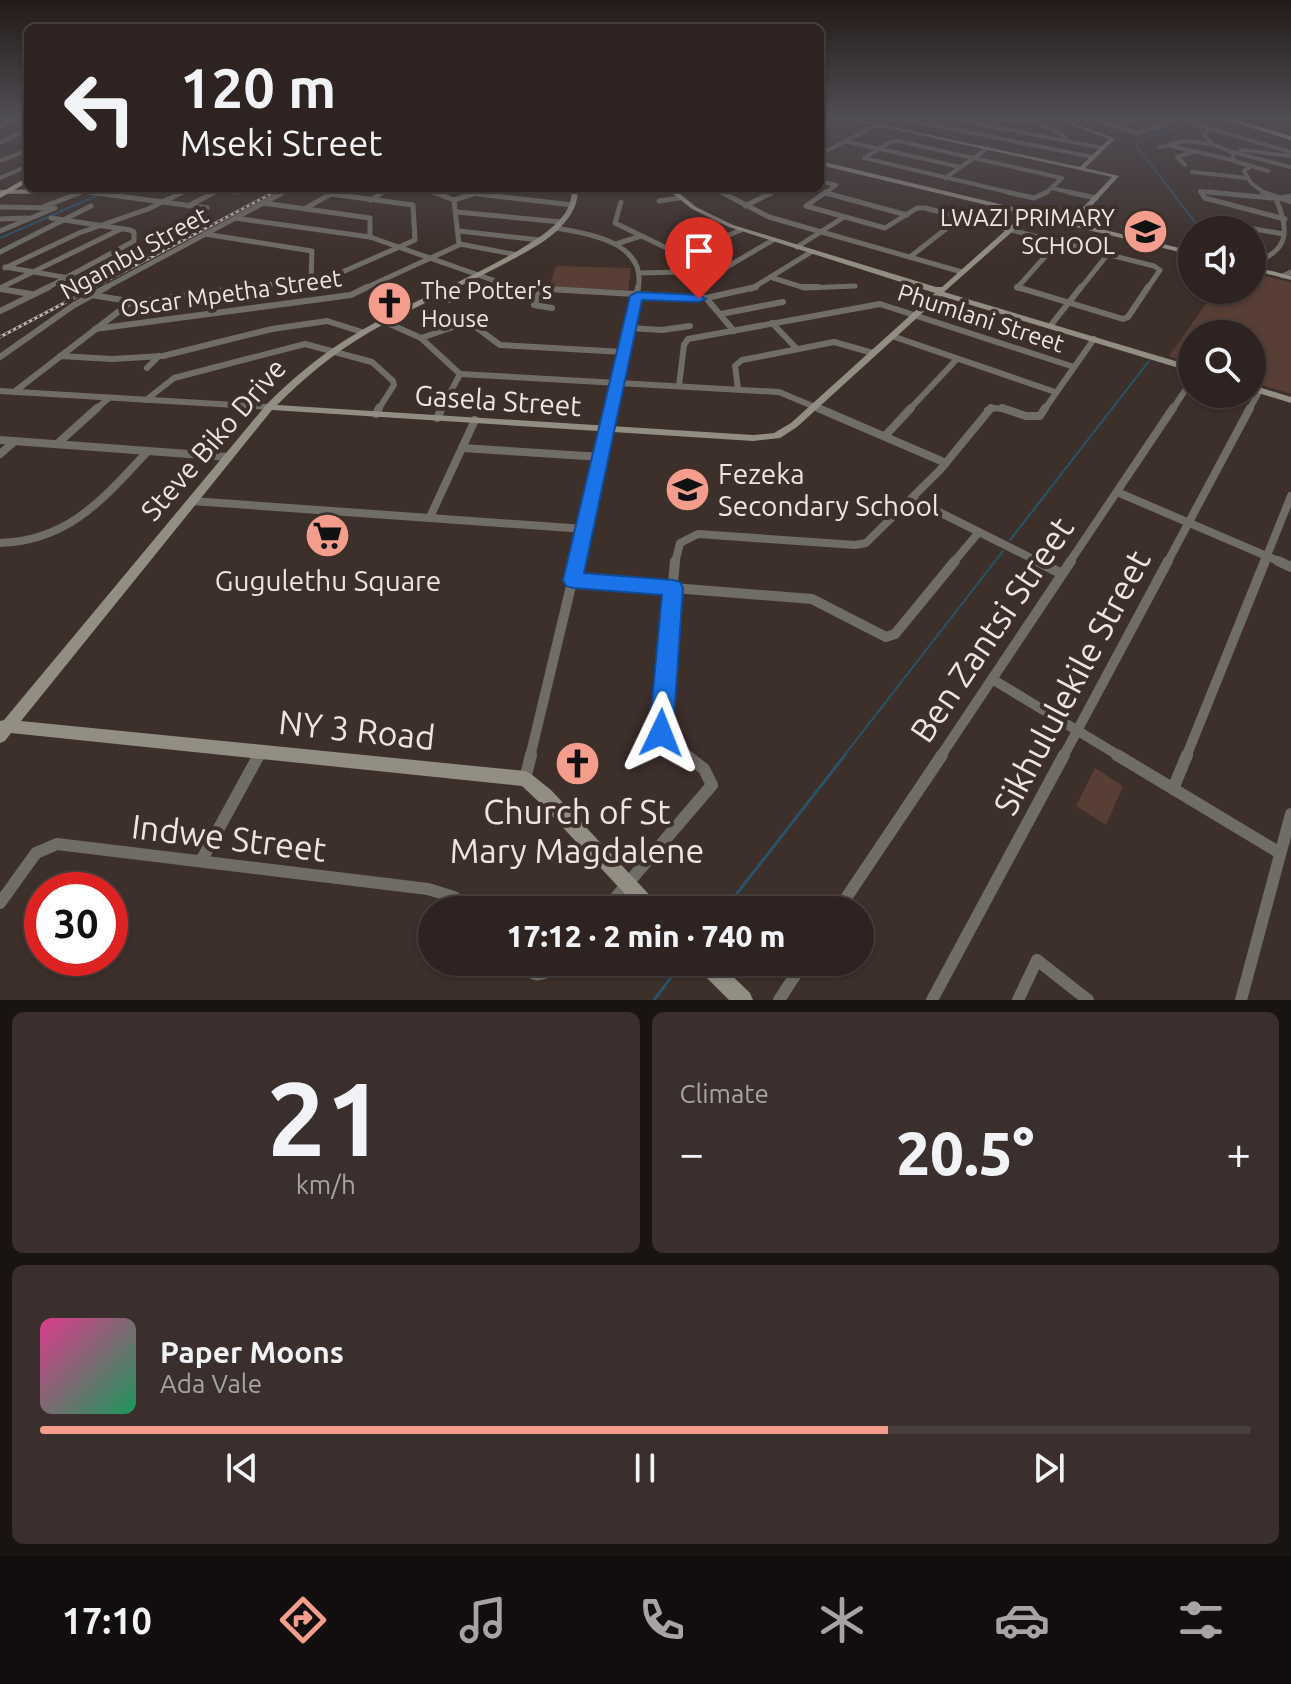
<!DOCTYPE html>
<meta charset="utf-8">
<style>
body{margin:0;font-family:Ubuntu,sans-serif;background:#3a2f2d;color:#f1f3f6;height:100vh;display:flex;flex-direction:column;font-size:30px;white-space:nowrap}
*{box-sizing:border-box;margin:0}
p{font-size:26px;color:#a7a4a5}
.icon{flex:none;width:44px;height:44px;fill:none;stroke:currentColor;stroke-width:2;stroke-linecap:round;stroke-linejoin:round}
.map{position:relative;height:1000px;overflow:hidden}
.sheet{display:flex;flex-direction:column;gap:12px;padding:12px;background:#191312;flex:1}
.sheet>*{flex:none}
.hud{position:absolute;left:24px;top:24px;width:800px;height:168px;border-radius:12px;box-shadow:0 2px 6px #0004,0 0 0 2px #49403e;background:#2e2320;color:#f1f3f6;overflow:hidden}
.controls{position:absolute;left:1178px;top:216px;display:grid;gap:16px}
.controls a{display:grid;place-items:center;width:88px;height:88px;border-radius:50%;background:#2e2320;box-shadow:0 2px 6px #0004,0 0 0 2px #49403e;font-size:40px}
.speed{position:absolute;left:24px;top:872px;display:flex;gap:16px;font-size:40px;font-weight:700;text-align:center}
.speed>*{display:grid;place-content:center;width:104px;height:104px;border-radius:50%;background:#2e2320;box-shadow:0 2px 6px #0004,0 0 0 2px #49403e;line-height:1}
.speed .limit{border:12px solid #d22;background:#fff;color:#111}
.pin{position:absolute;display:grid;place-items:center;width:68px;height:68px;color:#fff;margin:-82px -34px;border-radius:50% 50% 50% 0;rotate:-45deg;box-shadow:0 0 8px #0007}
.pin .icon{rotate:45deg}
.me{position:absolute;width:88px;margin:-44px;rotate:2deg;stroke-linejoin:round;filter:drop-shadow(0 0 6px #0008)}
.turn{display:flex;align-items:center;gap:28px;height:168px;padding:0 24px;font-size:36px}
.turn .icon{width:104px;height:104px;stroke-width:2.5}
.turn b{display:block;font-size:56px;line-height:68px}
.big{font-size:60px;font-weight:800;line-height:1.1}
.sheet .tile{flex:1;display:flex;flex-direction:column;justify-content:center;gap:12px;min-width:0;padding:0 28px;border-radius:12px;background:#3a2f2d}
.sheet .dial{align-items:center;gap:0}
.dial b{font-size:104px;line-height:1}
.song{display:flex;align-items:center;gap:24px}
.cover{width:96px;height:96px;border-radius:12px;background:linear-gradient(135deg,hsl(330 70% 55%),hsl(150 70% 35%))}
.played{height:8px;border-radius:4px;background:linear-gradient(90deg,#f59d8d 70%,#49403e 70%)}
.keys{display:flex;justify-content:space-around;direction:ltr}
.heat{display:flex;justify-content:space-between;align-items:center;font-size:44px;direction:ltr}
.sheet .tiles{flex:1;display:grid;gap:12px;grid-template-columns:1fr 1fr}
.tile:last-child{grid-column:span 2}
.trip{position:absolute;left:418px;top:896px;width:456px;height:80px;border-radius:40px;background:#2e2320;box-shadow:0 2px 6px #0004,0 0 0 2px #49403e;font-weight:800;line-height:80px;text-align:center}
.dock{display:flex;height:128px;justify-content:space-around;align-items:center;background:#120e0d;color:#a7a4a5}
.dock .icon{width:56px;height:56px}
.dock .on{color:#f59d8d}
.dock b{font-size:36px;color:#f1f3f6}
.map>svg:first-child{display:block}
.green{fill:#583e35}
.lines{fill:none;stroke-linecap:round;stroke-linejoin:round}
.stream-far1{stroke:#29536b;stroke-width:2}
.stream{stroke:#29536b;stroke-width:3}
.canal{stroke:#29536b;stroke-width:4}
.street-far5{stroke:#706d67;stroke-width:4}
.street-far4{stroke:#706d67;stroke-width:5}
.street-far3{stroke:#706d67;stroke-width:6}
.street-far2{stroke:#706d67;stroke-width:8}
.street-far1{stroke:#706d67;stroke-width:10}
.street{stroke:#706d67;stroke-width:12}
.secondary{fill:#928e84;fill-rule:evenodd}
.primary{fill:#ada79a;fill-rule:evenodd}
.highway{fill:#c4bdae;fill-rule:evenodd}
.rail-casing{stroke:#c1b7b3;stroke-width:3}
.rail{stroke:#3d2f2a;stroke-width:2;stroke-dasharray:3;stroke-linecap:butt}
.route{fill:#1a73e8;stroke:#114b97;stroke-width:2}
.labels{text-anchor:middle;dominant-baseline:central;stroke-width:8;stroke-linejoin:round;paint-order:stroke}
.far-poi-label{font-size:24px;fill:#eee5e2;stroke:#3d2f2a;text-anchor:end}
.far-street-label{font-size:24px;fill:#eee5e2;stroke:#3d2f2a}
.street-label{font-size:28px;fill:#eee5e2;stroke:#3d2f2a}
.poi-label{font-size:28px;fill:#eee5e2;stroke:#3d2f2a;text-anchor:start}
.near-street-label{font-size:34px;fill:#eee5e2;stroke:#3d2f2a}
.near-poi-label{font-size:34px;fill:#eee5e2;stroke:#3d2f2a}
</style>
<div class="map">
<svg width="1291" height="1000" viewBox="0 0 1291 1000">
<rect width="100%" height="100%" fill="#3d2f2a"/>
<g class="green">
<path d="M556,266L631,268L628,290L549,287Z"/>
<path d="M1252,273L1291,282V394L1252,382V334H1192V364L1169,356L1216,290H1252Z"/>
<path d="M1095,768L1123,786L1106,825L1076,806Z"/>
</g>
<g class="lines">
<g class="stream-far1">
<path d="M1186,125L1144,138L1136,145L1201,230"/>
<path d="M105,192L114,188"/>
<path d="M0,238L98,195"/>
<path d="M1010,540L1149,361"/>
<path d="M843,757L1003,551"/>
</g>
<g class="stream">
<path d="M724,910L845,755"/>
<path d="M654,1000L679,967"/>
</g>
<path class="canal" d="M1191,117L1200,120L1197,121"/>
<g class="street-far5">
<path d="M0,117L17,118L0,127"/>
<path d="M892,117L1093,157"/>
<path d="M1087,117L1137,133L1180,120L1169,117"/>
<path d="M953,119L1103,148"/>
<path d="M1180,120L1291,152"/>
<path d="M1122,122L1150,117"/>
<path d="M820,125L826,126L820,130"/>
<path d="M987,125C1012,114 1045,121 1066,138"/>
<path d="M1211,129L1204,135L1212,144L1232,152L1234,161L1251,166L1244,171L1251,183L1266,194"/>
<path d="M844,141L960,167"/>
<path d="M0,143L28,129"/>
<path d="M1167,145L1232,160"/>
<path d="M1160,147L1185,141L1211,144"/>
<path d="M1241,150L1290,156"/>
<path d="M1232,152L1291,167"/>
<path d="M820,154L877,125"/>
<path d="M0,161L28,150"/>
<path d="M1185,165L1177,157L1193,152"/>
<path d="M1251,166L1268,171"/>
<path d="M1192,172L1247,178"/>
<path d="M0,178L28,166"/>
<path d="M945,178L988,148"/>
<path d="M820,181L836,185"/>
<path d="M198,188L238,192L255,188"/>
<path d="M408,188L443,194"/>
<path d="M714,188L725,194"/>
<path d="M1052,188L1077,194"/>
<path d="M149,191L154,188"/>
<path d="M672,192L719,188"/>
<path d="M77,194L84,191L104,194"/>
<path d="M179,194L191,188"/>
<path d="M211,194L218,190"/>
<path d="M280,194L291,188"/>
<path d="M331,194L341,188"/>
<path d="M380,194L389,188"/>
<path d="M473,194L491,188"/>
<path d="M769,194L780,188"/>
<path d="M824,194L836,185"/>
<path d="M1016,194L864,158L890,142L898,141L1062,178L1045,194"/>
<path d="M1202,194L1200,191L1228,194"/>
</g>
<g class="street-far4">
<path d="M89,192L207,208"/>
<path d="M235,192H239"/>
<path d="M672,192H675"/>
<path d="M721,192L769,217L962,272"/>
<path d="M826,192L806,206L885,228L917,208H925L1058,242"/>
<path d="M1007,192L1034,198L1047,192"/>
<path d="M1068,192L1096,198"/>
<path d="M1201,192L1205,198L1285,219"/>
<path d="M1208,192L1272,198"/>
<path d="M1262,192L1291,202"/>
<path d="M826,193L907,215"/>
<path d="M477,194L573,205"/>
<path d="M371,200L383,192"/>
<path d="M454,200L479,192"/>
<path d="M659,201L679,198"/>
<path d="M621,202L615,223L681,255L741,230"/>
<path d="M263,203L370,218V237"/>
<path d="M45,206L82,192"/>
<path d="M188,206L215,192"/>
<path d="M745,206L773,192"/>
<path d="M0,207L55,208L0,231"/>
<path d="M306,208L334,192"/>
<path d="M456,212L562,222"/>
<path d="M235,218L370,237L518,289"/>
<path d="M0,219L27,218"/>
<path d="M1219,223L1284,234"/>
<path d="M555,228C589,233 648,243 638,289"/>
<path d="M459,231L540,240"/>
<path d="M205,234L312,251L311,279"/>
<path d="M1058,242L1154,266L1160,270L1147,289"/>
<path d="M460,244L513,254"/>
<path d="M616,244L641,236"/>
<path d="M797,247L844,217"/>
<path d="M0,252L91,206"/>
<path d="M910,257L961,217"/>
<path d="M1252,263C1289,252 1290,231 1276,199L1291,196"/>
<path d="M5,267L69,278"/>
<path d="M5,268L79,233L148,209L183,192"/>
<path d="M641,273L720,271L773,240"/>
<path d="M1283,276L1291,272"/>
<path d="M773,278L805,288L855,286"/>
<path d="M0,288L121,229"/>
<path d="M45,289L134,241V232L130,230L51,218"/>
<path d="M103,289L284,192"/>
<path d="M233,289L331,277L415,240L413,205L331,194"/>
<path d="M363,289L459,245L454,200L433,192"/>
<path d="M751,289L811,252"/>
<path d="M1022,289L1017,288L1058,242"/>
<path d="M1080,289L1108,254"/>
</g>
<g class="street-far3">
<path d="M512,287L706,298L756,287"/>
<path d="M803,287H818"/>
<path d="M1017,287L1123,319L1128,317L1148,287"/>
<path d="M0,289L31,294"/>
<path d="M540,291L534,305L552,308"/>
<path d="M91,295L135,302L249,287"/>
<path d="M434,295L449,300"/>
<path d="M706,298L734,331"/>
<path d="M0,311L49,287"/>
<path d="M721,314L783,302"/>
<path d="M383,321L421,338L460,374L779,392L822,410"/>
<path d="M772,323L797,349"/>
<path d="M1051,325L1081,287"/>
<path d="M630,328L662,330L690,326"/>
<path d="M95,329L351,295L367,287"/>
<path d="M892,336L1055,392"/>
<path d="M421,338L465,323L473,325L500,345L624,352"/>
<path d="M60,356L112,359L163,356L272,329L327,321L362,332"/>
<path d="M0,357L74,305L107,287"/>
<path d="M147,368L159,356"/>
<path d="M679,386L684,345L688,339L880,304L1074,367"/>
<path d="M738,389L735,366L742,360L834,342L873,353"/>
<path d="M0,391L269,407"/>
<path d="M14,392L131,302"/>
<path d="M146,400L174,378L305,344L372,362L393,381L394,385L378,410"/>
<path d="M95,410L109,398"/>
<path d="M441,410L460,374"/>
<path d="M612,410L638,287"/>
<path d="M909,410L957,359"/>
<path d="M987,410L995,408L1009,410"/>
<path d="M1044,410L1094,339"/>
<path d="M1172,410L1192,380"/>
<path d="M1249,410L1260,390"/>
</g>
<g class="street-far2">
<path d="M818,408L946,463"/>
<path d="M1002,408L1026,416H1040L1045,408"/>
<path d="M376,414L379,408"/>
<path d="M437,418L442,408"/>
<path d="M885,436L911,408"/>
<path d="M0,440L229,457"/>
<path d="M57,444L97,408"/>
<path d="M462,448L602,457"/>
<path d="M0,454L14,442"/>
<path d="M1117,492L1283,563"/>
<path d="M913,499L1041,563"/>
<path d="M192,501L585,529"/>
<path d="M430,517L475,420"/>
<path d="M0,543C69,541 104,498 148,451"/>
<path d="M577,563L612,408"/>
<path d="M675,563L680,543L698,534L855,545L866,543L940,470L991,408"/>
<path d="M953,563L979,532"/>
<path d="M1069,563L1173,408"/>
<path d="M1167,563L1250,408"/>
<path d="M1264,563L1291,496"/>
</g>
<g class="street-far1">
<path d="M675,561L660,729L672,744L689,757"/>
<path d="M1037,561L1062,574"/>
<path d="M1278,561L1291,567"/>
<path d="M573,580L812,599L886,637L895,634L955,561"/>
<path d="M992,679L1121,757"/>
<path d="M257,757L260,752"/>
<path d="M530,757L577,561"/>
<path d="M940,757L1071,561"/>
<path d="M1063,757L1168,561"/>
<path d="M1186,757L1265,561"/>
</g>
<g class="street">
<path d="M1117,755L1280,853"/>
<path d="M525,779L531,755"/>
<path d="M1173,789L1187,755"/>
<path d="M201,861L259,755"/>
<path d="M0,903L36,853L57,844L428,889L454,897L474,910"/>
<path d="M605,910L712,785L704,769L686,755"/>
<path d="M838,910L942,755"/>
<path d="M518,962C533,979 545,978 560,962"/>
<path d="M779,1000L804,962"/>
<path d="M932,1000L1064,755"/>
<path d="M1018,1000L1037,960L1088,1000"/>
<path d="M1241,1000L1291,814"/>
</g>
<g class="secondary">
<path d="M837,117H846L1080,167L1109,139L1050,117H1056L1114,138V140L1085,168L1119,176L1076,223L1192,251V255L1030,216L944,292L1192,366V372L941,296L797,427L780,438L753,441L272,410L21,721L525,771L531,774L551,790L658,904L661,910H640L539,802L522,786L11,733L5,741L0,743V721L4,720L266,405C296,375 324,352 362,330C413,300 469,280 519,250C535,240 551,231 563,216C569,208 572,199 572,188H578C578,201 574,212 565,222C549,242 522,254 500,266C456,289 411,308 368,333C334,353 305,377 277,405L753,435L774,433L791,423L935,293L729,227L692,209L666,188H673L696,207L733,225L936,287H942L1024,214L820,165V161L1070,221L1112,177Z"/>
<path d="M87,188H95L84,193L0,194V190Z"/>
<path d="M1252,266L1291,276V280L1252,270Z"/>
<path d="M1252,385L1291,397V403L1252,391Z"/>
<path d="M696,962H718L750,993L753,1000H729L698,969Z"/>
</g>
<path class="primary" d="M28,177V182L0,198V193Z"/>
<path class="highway" d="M1216,117H1226L1291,136V140Z"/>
<defs>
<path id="rail" d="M0,337L282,188"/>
</defs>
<use href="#rail" class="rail-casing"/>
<use href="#rail" class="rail"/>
</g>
<linearGradient id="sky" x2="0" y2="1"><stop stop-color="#221a17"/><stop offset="0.46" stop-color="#514d55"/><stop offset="1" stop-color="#514d55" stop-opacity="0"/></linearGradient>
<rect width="1291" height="257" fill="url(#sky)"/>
<path class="route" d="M637,292L699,295L706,299L699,302L642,300L584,573L673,580L680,582L683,588L673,733L670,741L661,744L652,741L649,733L662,595L573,588L566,586L563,580L630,296Z"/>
<defs>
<symbol id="school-disc" viewBox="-11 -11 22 22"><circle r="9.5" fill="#f59d8d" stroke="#3d2f2a"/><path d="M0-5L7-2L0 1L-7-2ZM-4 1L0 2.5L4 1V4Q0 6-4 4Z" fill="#111"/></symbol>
<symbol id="church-disc" viewBox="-11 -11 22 22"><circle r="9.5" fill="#f59d8d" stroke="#3d2f2a"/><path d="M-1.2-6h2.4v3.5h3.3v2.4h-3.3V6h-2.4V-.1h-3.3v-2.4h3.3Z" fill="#111"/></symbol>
<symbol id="supermarket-disc" viewBox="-11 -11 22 22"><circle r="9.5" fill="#f59d8d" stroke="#3d2f2a"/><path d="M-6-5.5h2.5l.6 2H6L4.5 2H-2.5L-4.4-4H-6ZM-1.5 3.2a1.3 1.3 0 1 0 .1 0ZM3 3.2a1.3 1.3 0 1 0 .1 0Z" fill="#111"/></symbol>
</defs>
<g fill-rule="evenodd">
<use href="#school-disc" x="1120" y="206" width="51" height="51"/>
<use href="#church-disc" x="364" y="278" width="51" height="51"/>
<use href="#school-disc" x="662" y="464" width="51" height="51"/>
<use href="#supermarket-disc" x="302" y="510" width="51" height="51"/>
<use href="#church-disc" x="552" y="738" width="51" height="51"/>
</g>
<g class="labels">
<g class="far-poi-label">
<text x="1115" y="217">LWAZI PRIMARY<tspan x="1115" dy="28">SCHOOL</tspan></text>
<text x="421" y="290" text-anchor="start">The Potter's<tspan x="421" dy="28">House</tspan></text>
</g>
<g class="far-street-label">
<text transform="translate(134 253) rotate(-29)">Ngambu Street</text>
<text transform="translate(231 293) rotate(-8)">Oscar Mpetha Street</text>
<text transform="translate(981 318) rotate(18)">Phumlani Street</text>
</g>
<g class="street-label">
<text transform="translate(498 400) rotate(4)">Gasela Street</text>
<text transform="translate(213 439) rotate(-49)">Steve Biko Drive</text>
</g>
<g class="poi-label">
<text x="718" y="473">Fezeka<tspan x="718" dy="32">Secondary School</tspan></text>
<text x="328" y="580" text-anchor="middle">Gugulethu Square</text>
</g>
<g class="near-street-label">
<text transform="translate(991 629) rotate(-56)">Ben Zantsi Street</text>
<text transform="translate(1071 682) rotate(-62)">Sikhululekile Street</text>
<text transform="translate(357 729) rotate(6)">NY 3 Road</text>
<text transform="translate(229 837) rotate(7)">Indwe Street</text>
</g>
<g class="near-poi-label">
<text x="577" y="811">Church of St<tspan x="577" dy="39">Mary Magdalene</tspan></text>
</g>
</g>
</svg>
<div class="controls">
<a><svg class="icon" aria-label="sound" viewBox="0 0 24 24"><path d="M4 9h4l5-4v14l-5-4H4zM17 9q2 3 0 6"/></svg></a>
<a><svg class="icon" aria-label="search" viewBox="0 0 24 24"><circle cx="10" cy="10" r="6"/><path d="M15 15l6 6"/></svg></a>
</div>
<div class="speed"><div class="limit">30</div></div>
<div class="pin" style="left:699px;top:299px;background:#d93025"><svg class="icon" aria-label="arrive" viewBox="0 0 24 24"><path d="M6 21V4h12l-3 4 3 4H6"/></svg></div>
<svg class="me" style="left:661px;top:733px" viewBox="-20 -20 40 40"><path d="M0-17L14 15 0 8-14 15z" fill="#1a73e8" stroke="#fff" stroke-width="4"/></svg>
<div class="trip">17:12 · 2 min · 740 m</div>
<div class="hud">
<div class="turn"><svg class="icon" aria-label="left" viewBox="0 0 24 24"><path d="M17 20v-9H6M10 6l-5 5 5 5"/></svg><div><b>120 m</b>Mseki Street</div></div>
</div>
</div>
<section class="sheet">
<div class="tiles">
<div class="tile dial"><b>21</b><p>km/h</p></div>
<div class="tile"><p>Climate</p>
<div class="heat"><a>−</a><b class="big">20.5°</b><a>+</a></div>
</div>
<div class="tile">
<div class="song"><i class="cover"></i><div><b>Paper Moons</b><p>Ada Vale</p></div></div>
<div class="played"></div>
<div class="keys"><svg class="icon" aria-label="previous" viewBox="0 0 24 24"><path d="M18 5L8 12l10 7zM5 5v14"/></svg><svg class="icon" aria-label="pause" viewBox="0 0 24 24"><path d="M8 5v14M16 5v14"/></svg><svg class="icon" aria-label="next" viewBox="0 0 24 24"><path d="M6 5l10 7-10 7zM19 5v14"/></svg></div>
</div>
</div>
</section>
<nav class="dock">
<b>17:10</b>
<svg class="icon on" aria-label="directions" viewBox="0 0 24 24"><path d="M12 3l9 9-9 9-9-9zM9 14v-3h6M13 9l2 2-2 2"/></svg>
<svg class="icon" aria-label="music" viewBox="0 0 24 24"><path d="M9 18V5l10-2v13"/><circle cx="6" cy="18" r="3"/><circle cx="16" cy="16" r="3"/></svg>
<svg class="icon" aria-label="phone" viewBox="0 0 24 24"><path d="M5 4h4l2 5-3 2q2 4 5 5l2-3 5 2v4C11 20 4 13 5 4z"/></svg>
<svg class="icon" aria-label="climate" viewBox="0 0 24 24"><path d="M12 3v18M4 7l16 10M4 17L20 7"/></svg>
<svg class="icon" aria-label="car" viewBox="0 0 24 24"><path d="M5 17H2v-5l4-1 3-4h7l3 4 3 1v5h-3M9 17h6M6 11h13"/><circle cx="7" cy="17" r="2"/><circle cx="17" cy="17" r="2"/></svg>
<svg class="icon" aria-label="filters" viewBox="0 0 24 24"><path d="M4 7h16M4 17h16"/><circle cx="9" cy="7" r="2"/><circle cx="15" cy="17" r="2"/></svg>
</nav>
